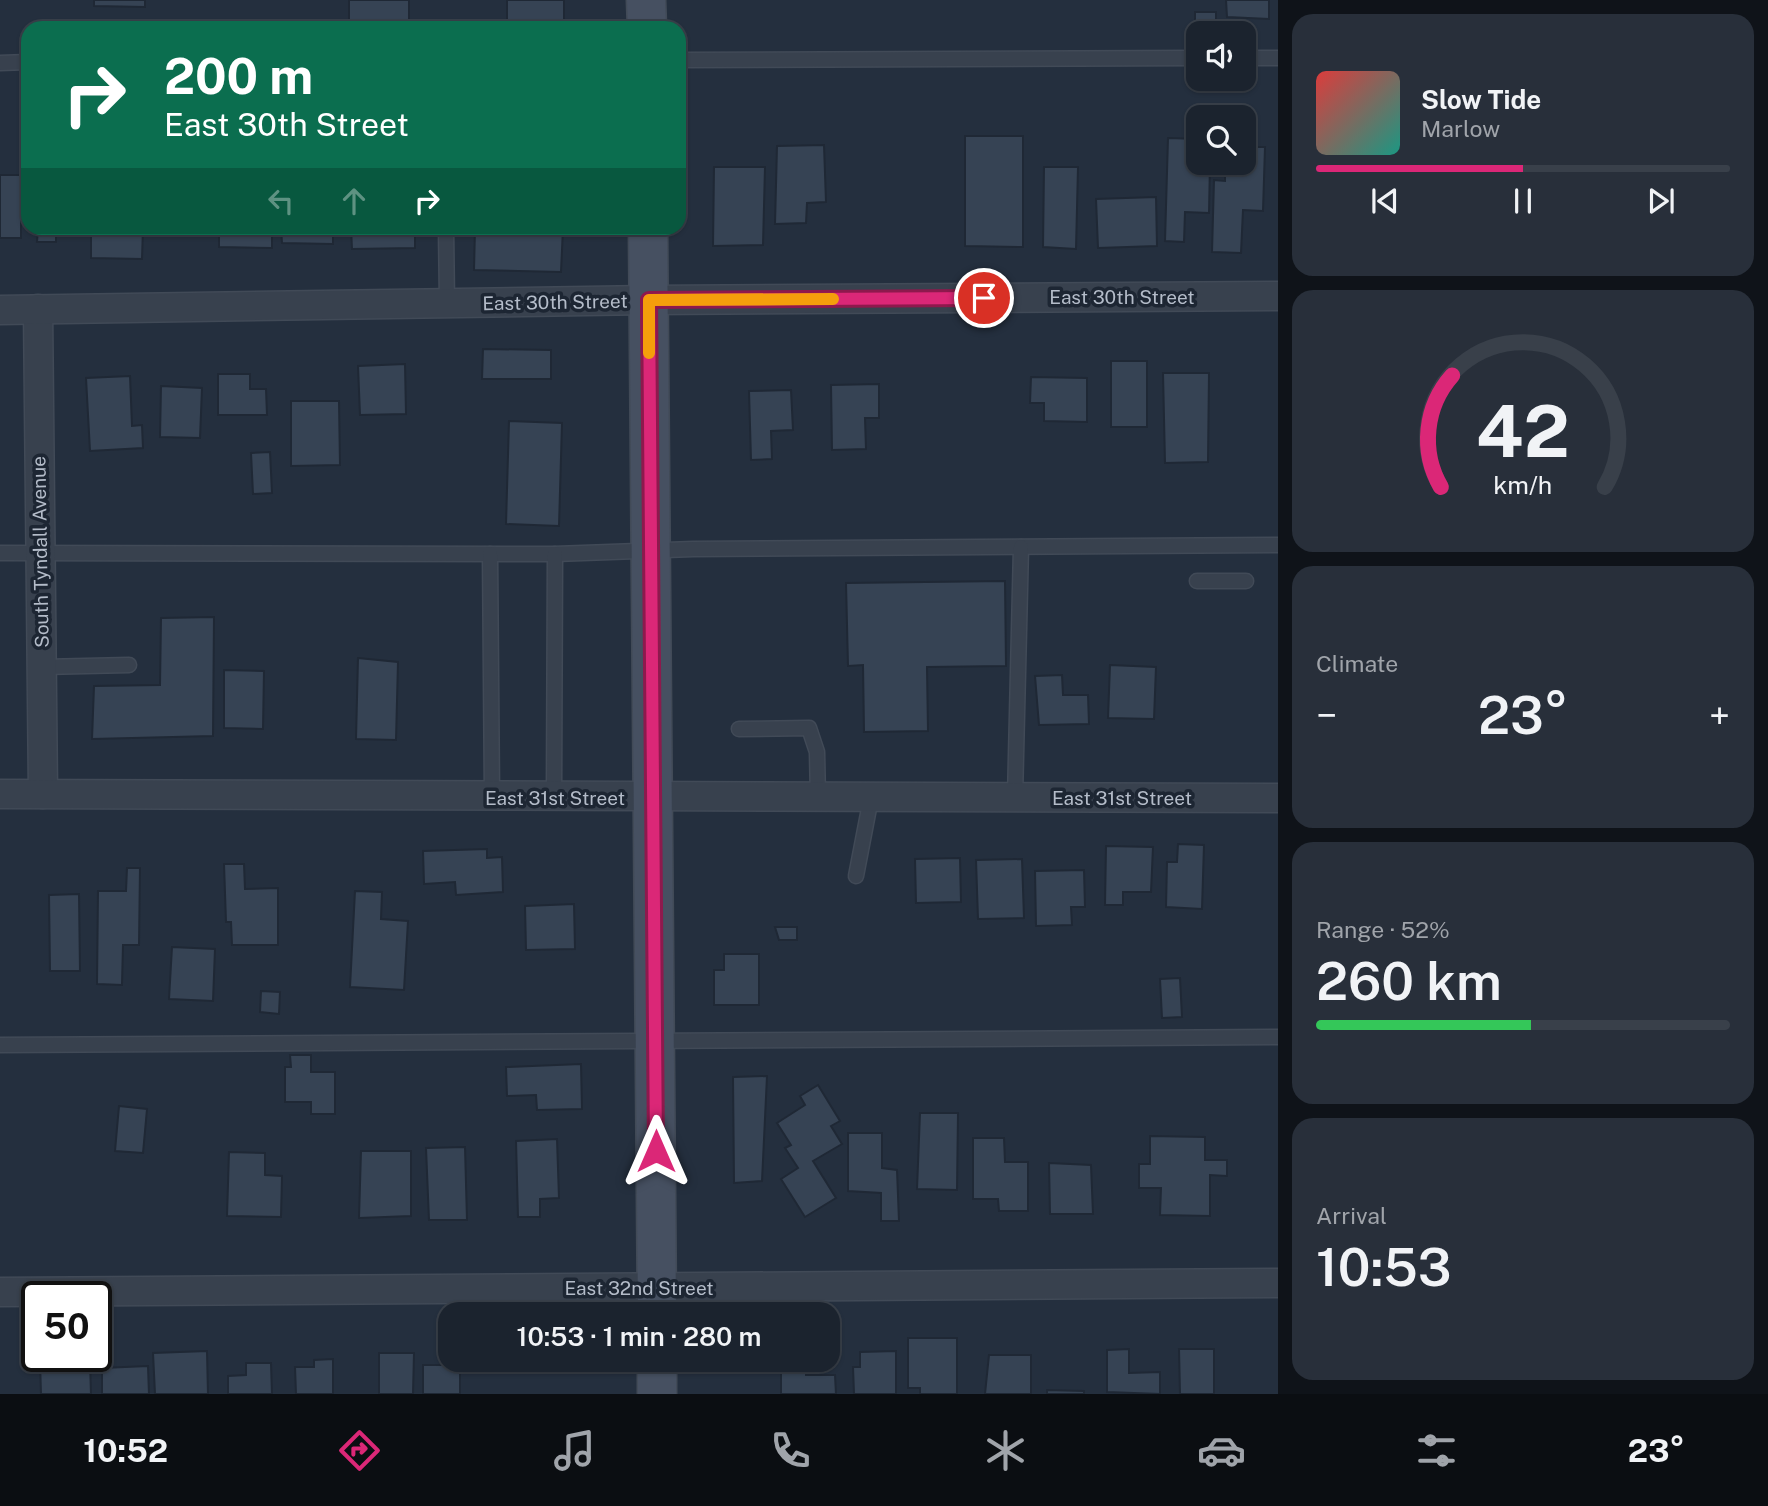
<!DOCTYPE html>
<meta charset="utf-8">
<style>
body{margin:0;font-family:"Public Sans",sans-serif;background:#282f3a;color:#f1f3f6;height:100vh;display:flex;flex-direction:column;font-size:26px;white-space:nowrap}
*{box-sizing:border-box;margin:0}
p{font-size:23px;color:#a0a4aa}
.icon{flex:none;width:38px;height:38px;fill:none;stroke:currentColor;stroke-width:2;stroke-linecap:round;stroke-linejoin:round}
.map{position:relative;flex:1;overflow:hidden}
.details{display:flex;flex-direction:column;gap:14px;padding:14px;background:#0f1319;width:490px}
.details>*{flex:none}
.top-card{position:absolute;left:21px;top:21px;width:665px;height:214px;border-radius:21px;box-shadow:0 2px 5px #0004,0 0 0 2px #39404a;background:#0b6e4f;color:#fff;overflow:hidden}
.buttons{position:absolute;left:1186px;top:21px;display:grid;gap:14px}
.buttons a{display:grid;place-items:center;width:70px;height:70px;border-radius:14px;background:#1b232e;box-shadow:0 2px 5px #0004,0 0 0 2px #39404a;font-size:35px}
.speed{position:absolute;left:21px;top:1281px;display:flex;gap:14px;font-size:35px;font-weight:700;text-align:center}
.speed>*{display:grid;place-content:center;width:91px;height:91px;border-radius:50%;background:#1b232e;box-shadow:0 2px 5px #0004,0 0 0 2px #39404a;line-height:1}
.speed .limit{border:4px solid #111;border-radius:10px;background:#fff;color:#111}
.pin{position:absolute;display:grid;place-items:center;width:60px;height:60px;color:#fff;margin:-30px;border:4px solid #fff;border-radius:50%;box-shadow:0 2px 7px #0007}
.me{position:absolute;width:77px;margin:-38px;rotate:0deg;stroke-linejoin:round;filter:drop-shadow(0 0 5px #0008)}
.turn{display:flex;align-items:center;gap:24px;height:147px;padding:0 28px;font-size:32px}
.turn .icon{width:91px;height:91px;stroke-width:2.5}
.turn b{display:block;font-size:49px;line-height:60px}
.lanes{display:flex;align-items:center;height:66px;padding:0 28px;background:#0003;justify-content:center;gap:35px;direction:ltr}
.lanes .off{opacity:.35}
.big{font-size:52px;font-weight:600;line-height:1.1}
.details .tile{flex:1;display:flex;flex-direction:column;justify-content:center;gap:10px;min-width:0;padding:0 24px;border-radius:21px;background:#282f3a}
.details .dial{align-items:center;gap:0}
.dial svg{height:182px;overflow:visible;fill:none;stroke:#39404a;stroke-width:7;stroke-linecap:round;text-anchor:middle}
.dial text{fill:#f1f3f6;stroke:none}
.song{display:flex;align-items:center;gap:21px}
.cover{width:84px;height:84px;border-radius:10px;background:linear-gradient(135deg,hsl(0 70% 55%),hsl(170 70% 35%))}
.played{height:7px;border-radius:4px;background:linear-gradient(90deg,#db2777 50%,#39404a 50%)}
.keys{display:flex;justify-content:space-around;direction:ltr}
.heat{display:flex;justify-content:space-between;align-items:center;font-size:38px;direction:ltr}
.charge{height:10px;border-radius:5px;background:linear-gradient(90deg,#34c759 52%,#39404a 0)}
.trip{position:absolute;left:438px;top:1302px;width:402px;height:70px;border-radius:21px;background:#1b232e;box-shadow:0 2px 5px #0004,0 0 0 2px #39404a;font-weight:600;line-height:70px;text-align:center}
.tab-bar{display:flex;height:112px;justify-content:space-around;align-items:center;background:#0b0e12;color:#a0a4aa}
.tab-bar .icon{width:49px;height:49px}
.tab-bar .selected{color:#db2777}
.tab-bar b{font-size:32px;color:#f1f3f6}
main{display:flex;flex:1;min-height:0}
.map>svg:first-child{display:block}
.building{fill:#364354;stroke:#1f2835;stroke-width:2}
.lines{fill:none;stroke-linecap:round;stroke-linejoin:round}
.lane-casing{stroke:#414a57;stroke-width:17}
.street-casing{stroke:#414a57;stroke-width:31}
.secondary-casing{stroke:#414a57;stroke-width:41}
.lane{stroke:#38414e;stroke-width:14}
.street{stroke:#38414e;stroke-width:28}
.secondary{stroke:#465061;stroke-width:38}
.route-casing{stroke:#8e194d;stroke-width:18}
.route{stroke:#db2777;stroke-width:12}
.slow{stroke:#f59e0b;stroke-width:12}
.labels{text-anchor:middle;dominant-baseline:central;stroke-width:7;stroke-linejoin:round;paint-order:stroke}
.street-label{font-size:19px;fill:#b4bcc9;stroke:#1d2633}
</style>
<main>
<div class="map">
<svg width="1278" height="1394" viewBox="0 0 1278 1394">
<rect width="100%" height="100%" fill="#242f3e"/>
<g class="building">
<path d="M94,0H145V7L94,6Z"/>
<rect x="349" y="0" width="60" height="28"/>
<rect x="507" y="0" width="57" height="28"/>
<path d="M1226,0H1269V19L1227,17Z"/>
<path d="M1195,12H1216V33H1199V39H1195Z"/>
<path d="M965,136H1023V247L965,246Z"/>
<path d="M1168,138L1199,139V163H1210L1209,213L1185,212L1184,242L1165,241Z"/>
<path d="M824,145L826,202L807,203L806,223L775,224L777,146Z"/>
<path d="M1244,147H1265L1263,211L1243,210L1241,253L1212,252L1214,180L1225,181V163H1244Z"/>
<path d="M714,167H765L763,245L713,246Z"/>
<path d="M1044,167H1078L1076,249L1043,247Z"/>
<rect x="0" y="175" width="21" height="63"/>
<path d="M1156,197L1157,246L1098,248L1096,199Z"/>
<path d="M38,228H56V242H37Z"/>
<path d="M91,228H143L142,259L91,258Z"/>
<path d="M219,228H272V248L219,247Z"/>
<path d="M281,228H333V244L282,243Z"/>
<path d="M351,228H415V248L352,249Z"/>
<path d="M475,228H563L561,272L474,270Z"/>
<path d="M483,349L551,350V379H482Z"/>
<rect x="1111" y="361" width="36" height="66"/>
<path d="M405,364L406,414L360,415L358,366Z"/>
<path d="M1163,373H1209L1208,462L1165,463Z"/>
<path d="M218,374H250V389H266L267,415H218Z"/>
<path d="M130,376L132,426L142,425L143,448L90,451L86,378Z"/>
<path d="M1031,377L1087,378V422L1044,421V403H1030Z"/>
<path d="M879,384V418H865L866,449L832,450L831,385Z"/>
<path d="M161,386L202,388L200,438L160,437Z"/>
<path d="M791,390L793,430L771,431L772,459L751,460L749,391Z"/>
<path d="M291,401H339L340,465L291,466Z"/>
<path d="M509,421L562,423L559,526L506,524Z"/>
<path d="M270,452L272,493L253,494L251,453Z"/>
<path d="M1005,581L1006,666L927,667L928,731L864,732L863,665L848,666L846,583Z"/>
<path d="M214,617L213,736L92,739L94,686L160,685L161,618Z"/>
<path d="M358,658L398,662L396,740L356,739Z"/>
<path d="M1110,665L1156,667L1154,719L1108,718Z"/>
<path d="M224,670L264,671L263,729L224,728Z"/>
<path d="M1062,675L1063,695H1088L1089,724L1039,725L1035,676Z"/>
<path d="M1178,844L1204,845L1202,909L1166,907L1167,862H1177Z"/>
<path d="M1106,846L1153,847L1151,892H1123V905H1105Z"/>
<path d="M487,849V858L502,857L503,892L456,895L455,882L424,884L423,851Z"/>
<path d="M960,858L961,902L916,903L915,859Z"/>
<path d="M1022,859L1024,918L978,919L976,860Z"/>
<path d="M224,864H244L245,889L278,888V945H232L231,922H226Z"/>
<path d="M127,868H140L139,945H123L122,985L97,984L98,891H126Z"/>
<path d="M1084,870L1085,907H1071L1072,925L1036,926L1035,871Z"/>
<path d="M355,891L382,892L381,919L408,921L404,990L350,987Z"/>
<path d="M79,894L80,971H50L49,895Z"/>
<path d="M574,904L575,949L526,950L525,906Z"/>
<path d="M775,927H797V940H779Z"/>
<path d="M172,947L215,949L213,1001L169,999Z"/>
<path d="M724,954H759V1005H714V970H724Z"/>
<path d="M1180,978L1182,1017L1162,1018L1160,979Z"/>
<path d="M261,991L280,992L279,1014L260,1012Z"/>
<path d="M290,1055H311V1072H335V1114H311V1102H285V1067H291Z"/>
<path d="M581,1064L582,1109L537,1110L536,1095L507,1096L506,1067Z"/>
<path d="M767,1076L762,1181L734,1183L733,1077Z"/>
<path d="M818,1085L840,1121L831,1126L842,1144L813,1161L836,1198L805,1217L781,1179L798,1168L785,1148L791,1145L777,1123L805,1105L800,1096Z"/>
<path d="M119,1106L147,1109L143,1153L115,1151Z"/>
<path d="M920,1113H958L957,1190L917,1189Z"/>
<path d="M848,1133H882V1168L897,1170L899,1221H881V1193L848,1191Z"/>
<path d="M1150,1136L1205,1137V1160H1227V1176L1210,1175V1216L1160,1215L1161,1188H1139V1164H1150Z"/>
<path d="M973,1138H1004L1005,1162H1028V1211H999L998,1199H973Z"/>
<path d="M557,1139L559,1198L540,1199V1217H518L516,1141Z"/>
<path d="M465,1147L467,1220H429L426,1148Z"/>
<path d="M361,1151H411V1216L359,1218Z"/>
<path d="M229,1152L265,1153V1175L282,1176L281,1217L227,1216Z"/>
<path d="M1049,1163L1091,1165L1093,1214H1050Z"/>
<path d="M908,1338H957V1394H920V1388H908Z"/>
<path d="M1129,1349V1373L1160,1372V1394L1107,1392V1350Z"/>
<path d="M1179,1349H1214V1394H1180Z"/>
<path d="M207,1351L208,1394H155L153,1353Z"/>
<path d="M896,1351V1394H854L853,1367H860V1352Z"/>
<path d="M379,1353H414L413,1394H379Z"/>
<path d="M989,1355H1031V1394H985Z"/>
<path d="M333,1359V1394H296L295,1367H314V1360Z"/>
<path d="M781,1360H806V1375H835L836,1394H781Z"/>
<path d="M40,1362H90L91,1394H41Z"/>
<path d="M246,1363H271L272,1394H228V1376L246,1375Z"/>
<rect x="423" y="1365" width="37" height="29"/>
<path d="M148,1366L149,1394H102V1368Z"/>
<path d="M1047,1390L1084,1391V1394H1047Z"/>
</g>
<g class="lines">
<defs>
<g id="lane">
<path d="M1244,58H1278"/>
<path d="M679,60L1199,58"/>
<path d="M0,63L28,62"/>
<path d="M446,228L447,303"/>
<path d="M0,553L555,554L693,549L1278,545"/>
<path d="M490,554L492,797"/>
<path d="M1197,581H1246"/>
<path d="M42,667L129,665"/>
<path d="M739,729L809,728L817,752L818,798"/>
<path d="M554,798L555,554"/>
<path d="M1015,798L1021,547"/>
<path d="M856,876L871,798"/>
<path d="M0,1045L1278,1037"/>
</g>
<g id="street">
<path d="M38,309L43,794"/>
<path d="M0,310L649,300L1278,296"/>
<path d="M0,794L1278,798"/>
<path d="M0,1292L1278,1283"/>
</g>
<g id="secondary">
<path d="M646,0L647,28"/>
<path d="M648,228L657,1314"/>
<path d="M657,1360V1394"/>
</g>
</defs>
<use href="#lane" class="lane-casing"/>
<use href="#street" class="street-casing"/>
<use href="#secondary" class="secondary-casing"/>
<use href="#lane" class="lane"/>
<use href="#street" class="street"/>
<use href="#secondary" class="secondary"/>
</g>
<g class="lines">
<defs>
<path id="route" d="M656,1151L649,300L984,298"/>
</defs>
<use href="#route" class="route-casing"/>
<use href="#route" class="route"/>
<path class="slow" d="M649,353V300L833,299"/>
</g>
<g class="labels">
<g class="street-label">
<text x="1122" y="297">East 30th Street</text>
<text transform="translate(555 302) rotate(-1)">East 30th Street</text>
<text transform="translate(40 552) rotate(-91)">South Tyndall Avenue</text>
<text x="555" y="798">East 31st Street</text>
<text x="1122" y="798">East 31st Street</text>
<text x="639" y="1288">East 32nd Street</text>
</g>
</g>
</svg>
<div class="buttons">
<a><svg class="icon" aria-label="sound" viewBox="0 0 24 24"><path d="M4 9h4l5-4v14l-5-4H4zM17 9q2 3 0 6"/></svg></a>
<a><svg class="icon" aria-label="search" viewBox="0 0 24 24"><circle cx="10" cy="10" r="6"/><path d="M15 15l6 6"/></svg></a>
</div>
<div class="speed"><div class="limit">50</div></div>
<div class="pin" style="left:984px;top:298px;background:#d93025"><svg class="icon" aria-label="arrive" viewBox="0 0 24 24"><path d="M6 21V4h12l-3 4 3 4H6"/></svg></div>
<svg class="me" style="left:656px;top:1151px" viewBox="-20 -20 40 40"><path d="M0-17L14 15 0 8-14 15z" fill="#db2777" stroke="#fff" stroke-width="4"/></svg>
<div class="trip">10:53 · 1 min · 280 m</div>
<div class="top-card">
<div class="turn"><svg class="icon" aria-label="right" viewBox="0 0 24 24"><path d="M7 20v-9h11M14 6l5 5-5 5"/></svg><div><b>200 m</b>East 30th Street</div></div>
<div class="lanes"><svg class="icon off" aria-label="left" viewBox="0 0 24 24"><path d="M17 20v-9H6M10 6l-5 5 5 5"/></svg><svg class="icon off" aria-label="ahead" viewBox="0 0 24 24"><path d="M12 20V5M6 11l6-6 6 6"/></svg><svg class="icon" aria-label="right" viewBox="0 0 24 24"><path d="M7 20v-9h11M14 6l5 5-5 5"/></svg></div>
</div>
</div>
<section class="details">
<div class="tile">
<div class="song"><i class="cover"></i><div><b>Slow Tide</b><p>Marlow</p></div></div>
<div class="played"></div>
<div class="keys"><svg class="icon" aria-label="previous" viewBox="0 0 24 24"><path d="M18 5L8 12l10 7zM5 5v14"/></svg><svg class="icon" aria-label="pause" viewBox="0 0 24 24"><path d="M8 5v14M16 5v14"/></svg><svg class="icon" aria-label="next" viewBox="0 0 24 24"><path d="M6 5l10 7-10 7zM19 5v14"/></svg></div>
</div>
<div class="tile dial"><svg viewBox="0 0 100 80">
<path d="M14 69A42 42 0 1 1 86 69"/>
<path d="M14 69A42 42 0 0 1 19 20" stroke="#db2777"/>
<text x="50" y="56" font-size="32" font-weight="700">42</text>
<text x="50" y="72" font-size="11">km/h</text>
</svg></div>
<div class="tile"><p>Climate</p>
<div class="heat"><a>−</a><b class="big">23°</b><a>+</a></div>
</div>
<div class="tile"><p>Range · 52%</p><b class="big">260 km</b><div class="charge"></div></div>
<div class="tile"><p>Arrival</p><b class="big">10:53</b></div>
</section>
</main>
<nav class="tab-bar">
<b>10:52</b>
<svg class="icon selected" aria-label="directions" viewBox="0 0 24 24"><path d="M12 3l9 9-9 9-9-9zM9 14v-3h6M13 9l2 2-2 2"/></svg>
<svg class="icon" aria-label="music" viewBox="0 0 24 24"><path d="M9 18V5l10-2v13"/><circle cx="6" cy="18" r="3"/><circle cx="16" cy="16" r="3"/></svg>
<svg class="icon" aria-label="phone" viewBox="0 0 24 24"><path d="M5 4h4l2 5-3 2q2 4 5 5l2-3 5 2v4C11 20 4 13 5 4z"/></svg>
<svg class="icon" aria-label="climate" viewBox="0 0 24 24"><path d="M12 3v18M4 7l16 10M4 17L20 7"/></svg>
<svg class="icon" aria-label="car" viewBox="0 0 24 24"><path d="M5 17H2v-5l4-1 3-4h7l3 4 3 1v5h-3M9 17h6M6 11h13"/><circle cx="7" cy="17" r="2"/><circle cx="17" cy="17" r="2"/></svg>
<svg class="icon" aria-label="filters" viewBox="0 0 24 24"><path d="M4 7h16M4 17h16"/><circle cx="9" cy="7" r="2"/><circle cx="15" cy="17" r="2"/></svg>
<b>23°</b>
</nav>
